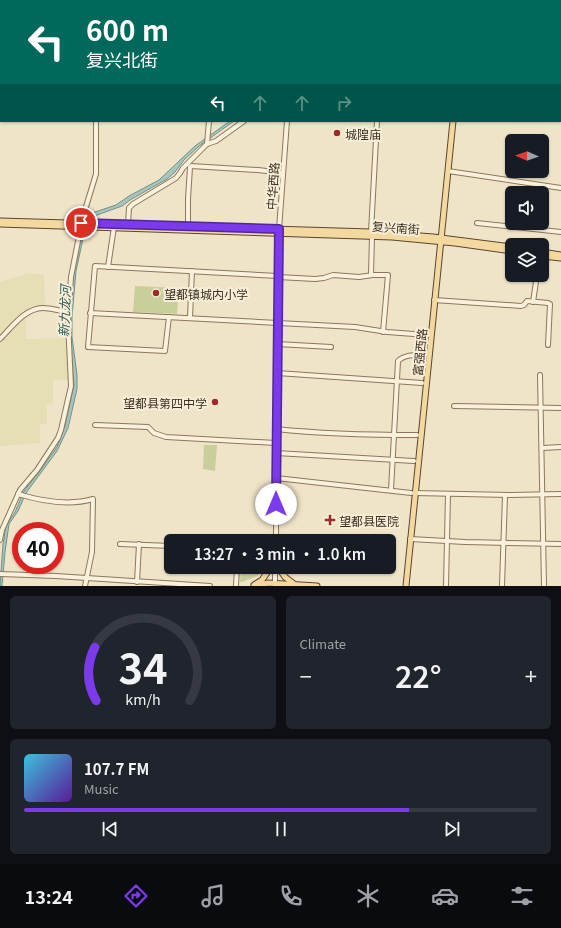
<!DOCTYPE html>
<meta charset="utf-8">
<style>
body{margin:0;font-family:Georgia,"Noto Sans SC",serif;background:#20242c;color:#f1f3f6;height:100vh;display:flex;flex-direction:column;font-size:15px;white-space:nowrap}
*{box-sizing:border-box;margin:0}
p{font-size:13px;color:#9ea1a6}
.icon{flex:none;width:22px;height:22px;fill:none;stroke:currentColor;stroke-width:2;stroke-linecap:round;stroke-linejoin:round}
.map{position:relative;height:586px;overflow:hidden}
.sheet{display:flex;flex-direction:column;gap:10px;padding:10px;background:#0d0f14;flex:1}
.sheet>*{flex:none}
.guide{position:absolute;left:0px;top:0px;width:561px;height:122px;box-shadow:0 1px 3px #0004;background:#00695c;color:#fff;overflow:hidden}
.needle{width:26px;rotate:272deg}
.buttons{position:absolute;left:505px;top:134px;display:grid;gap:8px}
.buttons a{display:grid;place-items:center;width:44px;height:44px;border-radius:6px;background:#171b24;box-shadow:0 1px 3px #0004;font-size:20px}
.speed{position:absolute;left:12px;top:522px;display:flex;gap:8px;font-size:20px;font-weight:700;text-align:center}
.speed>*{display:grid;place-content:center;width:52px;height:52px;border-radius:50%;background:#171b24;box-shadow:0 1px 3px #0004;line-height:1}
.speed .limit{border:6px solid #d22;background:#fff;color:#111}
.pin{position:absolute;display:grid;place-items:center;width:34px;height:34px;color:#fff;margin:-17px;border:2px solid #fff;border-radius:50%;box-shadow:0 1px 4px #0007}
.me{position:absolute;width:44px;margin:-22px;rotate:0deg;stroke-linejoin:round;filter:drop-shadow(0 0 3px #0008)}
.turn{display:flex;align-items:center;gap:14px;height:84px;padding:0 20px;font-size:18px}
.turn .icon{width:52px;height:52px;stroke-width:2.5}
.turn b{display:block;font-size:28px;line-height:34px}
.lanes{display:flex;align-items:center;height:38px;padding:0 20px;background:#0003;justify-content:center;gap:20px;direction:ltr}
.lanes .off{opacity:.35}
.big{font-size:30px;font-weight:600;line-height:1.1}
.sheet .card{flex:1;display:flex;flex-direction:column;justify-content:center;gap:6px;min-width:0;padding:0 14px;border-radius:6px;background:#20242c}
.sheet .dial{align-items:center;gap:0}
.dial svg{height:104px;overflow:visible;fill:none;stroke:#363941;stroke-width:7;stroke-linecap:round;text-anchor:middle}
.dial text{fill:#f1f3f6;stroke:none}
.song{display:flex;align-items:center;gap:12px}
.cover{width:48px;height:48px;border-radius:6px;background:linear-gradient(135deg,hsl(190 70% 55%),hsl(270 70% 35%))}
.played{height:4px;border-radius:2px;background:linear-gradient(90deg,#7c3aed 75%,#363941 75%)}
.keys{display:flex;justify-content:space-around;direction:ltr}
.heat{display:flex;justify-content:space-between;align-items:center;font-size:22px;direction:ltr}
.sheet .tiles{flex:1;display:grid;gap:10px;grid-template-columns:1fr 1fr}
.card:last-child{grid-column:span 2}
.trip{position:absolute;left:164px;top:534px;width:232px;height:40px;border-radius:6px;background:#171b24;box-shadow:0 1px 3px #0004;font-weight:600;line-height:40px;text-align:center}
.tabs{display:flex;height:64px;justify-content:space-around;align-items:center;background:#090b0e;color:#9ea1a6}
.tabs .icon{width:28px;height:28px}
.tabs .active{color:#7c3aed}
.tabs b{font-size:18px;color:#f1f3f6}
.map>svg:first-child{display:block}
.farmland{fill:#e6deb5}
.green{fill:#c9cf9b}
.water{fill:#a9c4bc;stroke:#6f938a}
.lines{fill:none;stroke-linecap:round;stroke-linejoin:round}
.minor-casing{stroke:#8d765c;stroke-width:6}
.major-casing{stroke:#5b4430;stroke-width:7}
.minor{stroke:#faf1dc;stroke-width:4}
.major{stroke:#f3d9a0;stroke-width:5}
.route-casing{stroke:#51269a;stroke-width:10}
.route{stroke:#7c3aed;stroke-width:7}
.poi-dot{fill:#9e2a2b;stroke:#f7eed8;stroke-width:1.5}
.labels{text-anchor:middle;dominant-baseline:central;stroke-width:4;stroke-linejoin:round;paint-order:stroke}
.poi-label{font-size:12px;fill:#3d2e20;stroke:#f7eed8;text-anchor:start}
.street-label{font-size:12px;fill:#3d2e20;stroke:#f7eed8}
.water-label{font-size:13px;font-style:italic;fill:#2f5d5a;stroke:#f7eed8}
</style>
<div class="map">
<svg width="561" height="586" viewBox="0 0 561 586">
<rect width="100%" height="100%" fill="#f0e4c8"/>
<path class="farmland" d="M28,273L44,275L45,306L26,311V339L66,338L69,380H53V403L47,404V424H40V443L0,446V282Z"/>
<g class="green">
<path d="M135,286L179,288L177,314L133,312Z"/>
<path d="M204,445H217L215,471L203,469Z"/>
<path d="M241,567H266L257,576L242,582H240Z"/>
</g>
<path class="water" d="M230,121H234L199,146L184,160L175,172L167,179L130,200L122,206L97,215L84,234L76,271L72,317V337L77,375V389L68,428L57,451L26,493L18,511L9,524L5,552L2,586H0L3,544L6,526L15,512L24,491L39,472L57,447L65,426L74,385L69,329L72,282L80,236L89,216L92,213L116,205L129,196L159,180L195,146Z"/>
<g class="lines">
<defs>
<g id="minor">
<path d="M69,0L70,1"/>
<path d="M196,0L203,1"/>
<path d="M523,0L532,1"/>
<path d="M184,1V0"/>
<path d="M246,1V0"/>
<path d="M296,1V0"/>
<path d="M380,1V0"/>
<path d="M560,4H561"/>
<path d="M560,43H561"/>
<path d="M0,76H1"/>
<path d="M560,100H561"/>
<path d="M207,144L209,121"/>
<path d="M448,171L561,188"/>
<path d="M81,223L96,174V121"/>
<path d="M477,223L561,232"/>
<path d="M128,224L129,208L133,204L176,178L180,173L183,168L207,144L216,141L244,121"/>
<path d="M188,226V199L190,167L191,166L258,170L283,173"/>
<path d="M371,232L377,121"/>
<path d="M108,267L114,227"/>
<path d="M371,275L372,236"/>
<path d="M278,277L315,279L324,278L333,275L359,277L373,275H388L383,332"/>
<path d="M434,300L521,306L524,305L527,301L548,303L550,304L548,345"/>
<path d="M533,302L537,275"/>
<path d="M90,313L355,327L387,332L427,335"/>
<path d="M169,317L165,351L88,347L95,266L278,276"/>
<path d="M190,318L192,271"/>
<path d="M0,339C11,328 25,308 43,308C51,308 60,311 68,312"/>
<path d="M277,344L331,347"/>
<path d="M277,373L422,383"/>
<path d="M540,375L544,586"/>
<path d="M454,406L561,408"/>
<path d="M95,425L148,427L154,433L166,437L276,443"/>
<path d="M276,429C323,434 370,435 417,435"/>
<path d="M542,448L561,447"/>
<path d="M276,453L414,461"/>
<path d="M276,478L411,493"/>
<path d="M391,490L398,361C405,354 416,355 425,355"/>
<path d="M414,493L510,495L561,494"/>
<path d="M18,494C41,501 69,506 93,499L92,552L85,586"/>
<path d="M410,539L465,542L561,544"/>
<path d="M0,540L2,530L20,490L37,470L58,438L61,430L71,386L68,321L71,277L81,226"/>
<path d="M276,541L278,243L287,121"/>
<path d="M120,544L171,546"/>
<path d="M0,574L56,576L210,586"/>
<path d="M137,582L139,544"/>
<path d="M236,586L237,567"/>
<path d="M275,586V567"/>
<path d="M446,586L448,494"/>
<path d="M502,586L505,495"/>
</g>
<g id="major">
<path d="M466,1V0"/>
<path d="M0,221L371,232L433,237L512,247"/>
<path d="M0,224L392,237L455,243L512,251"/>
<path d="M542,252L561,255"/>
<path d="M542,256L561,258"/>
<path d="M278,567L285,577L294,584"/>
<path d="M254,585L262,580L271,567"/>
<path d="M255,586L268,583L317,586"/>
<path d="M406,586L453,121"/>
</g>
</defs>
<use href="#minor" class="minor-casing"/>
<use href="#major" class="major-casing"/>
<use href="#minor" class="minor"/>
<use href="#major" class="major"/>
</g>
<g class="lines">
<defs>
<path id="route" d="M81,223L279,229L276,504"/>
</defs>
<use href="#route" class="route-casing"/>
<use href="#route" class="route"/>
</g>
<g class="poi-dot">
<circle cx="337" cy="133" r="4"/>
<circle cx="156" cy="293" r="4"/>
<circle cx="215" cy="402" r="4"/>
<path d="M328 514h4v4h4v4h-4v4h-4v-4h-4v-4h4z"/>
</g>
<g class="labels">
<g class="poi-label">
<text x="345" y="133">城隍庙</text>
<text x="164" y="293">望都镇城内小学</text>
<text x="207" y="402" text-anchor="end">望都县第四中学</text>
<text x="339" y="520">望都县医院</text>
</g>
<g class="street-label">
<text transform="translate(272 186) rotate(-86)">中华西路</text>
<text transform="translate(396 227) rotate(4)">复兴南街</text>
<text transform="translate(419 352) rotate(-84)">富强西路</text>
</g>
<g class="water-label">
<text transform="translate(64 311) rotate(-88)">新九龙河</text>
</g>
</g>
</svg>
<div class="buttons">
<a><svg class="needle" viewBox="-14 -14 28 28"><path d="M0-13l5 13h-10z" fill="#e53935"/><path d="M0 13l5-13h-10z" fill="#9ea1a6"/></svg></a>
<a><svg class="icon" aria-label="sound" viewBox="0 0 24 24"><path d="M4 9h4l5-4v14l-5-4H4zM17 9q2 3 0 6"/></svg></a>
<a><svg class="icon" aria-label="layers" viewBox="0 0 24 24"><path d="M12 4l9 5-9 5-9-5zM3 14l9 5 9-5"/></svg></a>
</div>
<div class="speed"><div class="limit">40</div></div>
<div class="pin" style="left:81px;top:223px;background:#d93025"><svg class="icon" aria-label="arrive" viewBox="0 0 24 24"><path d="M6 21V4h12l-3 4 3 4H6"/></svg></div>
<svg class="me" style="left:276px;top:504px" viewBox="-20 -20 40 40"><circle r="19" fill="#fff"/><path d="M0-13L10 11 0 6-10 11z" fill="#7c3aed"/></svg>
<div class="trip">13:27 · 3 min · 1.0 km</div>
<div class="guide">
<div class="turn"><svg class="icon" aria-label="left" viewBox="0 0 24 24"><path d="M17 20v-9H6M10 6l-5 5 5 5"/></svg><div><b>600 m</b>复兴北街</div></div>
<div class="lanes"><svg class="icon" aria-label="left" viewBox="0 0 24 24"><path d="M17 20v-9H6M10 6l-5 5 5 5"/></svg><svg class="icon off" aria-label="ahead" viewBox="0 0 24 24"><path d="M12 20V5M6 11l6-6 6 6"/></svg><svg class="icon off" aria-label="ahead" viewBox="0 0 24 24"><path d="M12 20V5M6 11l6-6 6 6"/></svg><svg class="icon off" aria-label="right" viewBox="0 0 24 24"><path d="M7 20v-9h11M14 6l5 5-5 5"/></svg></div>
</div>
</div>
<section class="sheet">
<div class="tiles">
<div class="card dial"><svg viewBox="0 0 100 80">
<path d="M14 69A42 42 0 1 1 86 69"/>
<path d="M14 69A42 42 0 0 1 13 28" stroke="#7c3aed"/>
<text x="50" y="56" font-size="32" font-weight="700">34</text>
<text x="50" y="72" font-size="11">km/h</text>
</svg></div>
<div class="card"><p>Climate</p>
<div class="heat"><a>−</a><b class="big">22°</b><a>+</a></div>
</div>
<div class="card">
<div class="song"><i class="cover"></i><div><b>107.7 FM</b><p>Music</p></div></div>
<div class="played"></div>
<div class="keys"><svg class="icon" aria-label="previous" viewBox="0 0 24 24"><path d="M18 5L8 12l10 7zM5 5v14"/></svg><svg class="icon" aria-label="pause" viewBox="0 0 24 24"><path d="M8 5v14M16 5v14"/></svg><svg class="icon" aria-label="next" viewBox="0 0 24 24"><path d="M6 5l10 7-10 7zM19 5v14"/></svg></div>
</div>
</div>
</section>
<nav class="tabs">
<b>13:24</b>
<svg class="icon active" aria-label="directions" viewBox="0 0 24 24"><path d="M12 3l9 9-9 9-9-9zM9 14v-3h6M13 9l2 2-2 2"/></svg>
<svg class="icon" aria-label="music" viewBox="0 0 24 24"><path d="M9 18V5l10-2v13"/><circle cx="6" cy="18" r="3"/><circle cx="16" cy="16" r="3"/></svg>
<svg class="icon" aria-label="phone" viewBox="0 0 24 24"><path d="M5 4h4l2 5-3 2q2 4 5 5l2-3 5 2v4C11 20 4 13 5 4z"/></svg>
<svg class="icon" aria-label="climate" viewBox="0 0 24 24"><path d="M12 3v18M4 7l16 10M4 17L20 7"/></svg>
<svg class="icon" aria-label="car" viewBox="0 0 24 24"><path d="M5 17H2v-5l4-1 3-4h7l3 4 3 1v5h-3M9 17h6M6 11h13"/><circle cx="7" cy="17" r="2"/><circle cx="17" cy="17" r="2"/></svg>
<svg class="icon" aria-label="filters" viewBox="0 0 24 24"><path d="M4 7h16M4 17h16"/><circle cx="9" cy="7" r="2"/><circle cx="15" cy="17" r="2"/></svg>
</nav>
